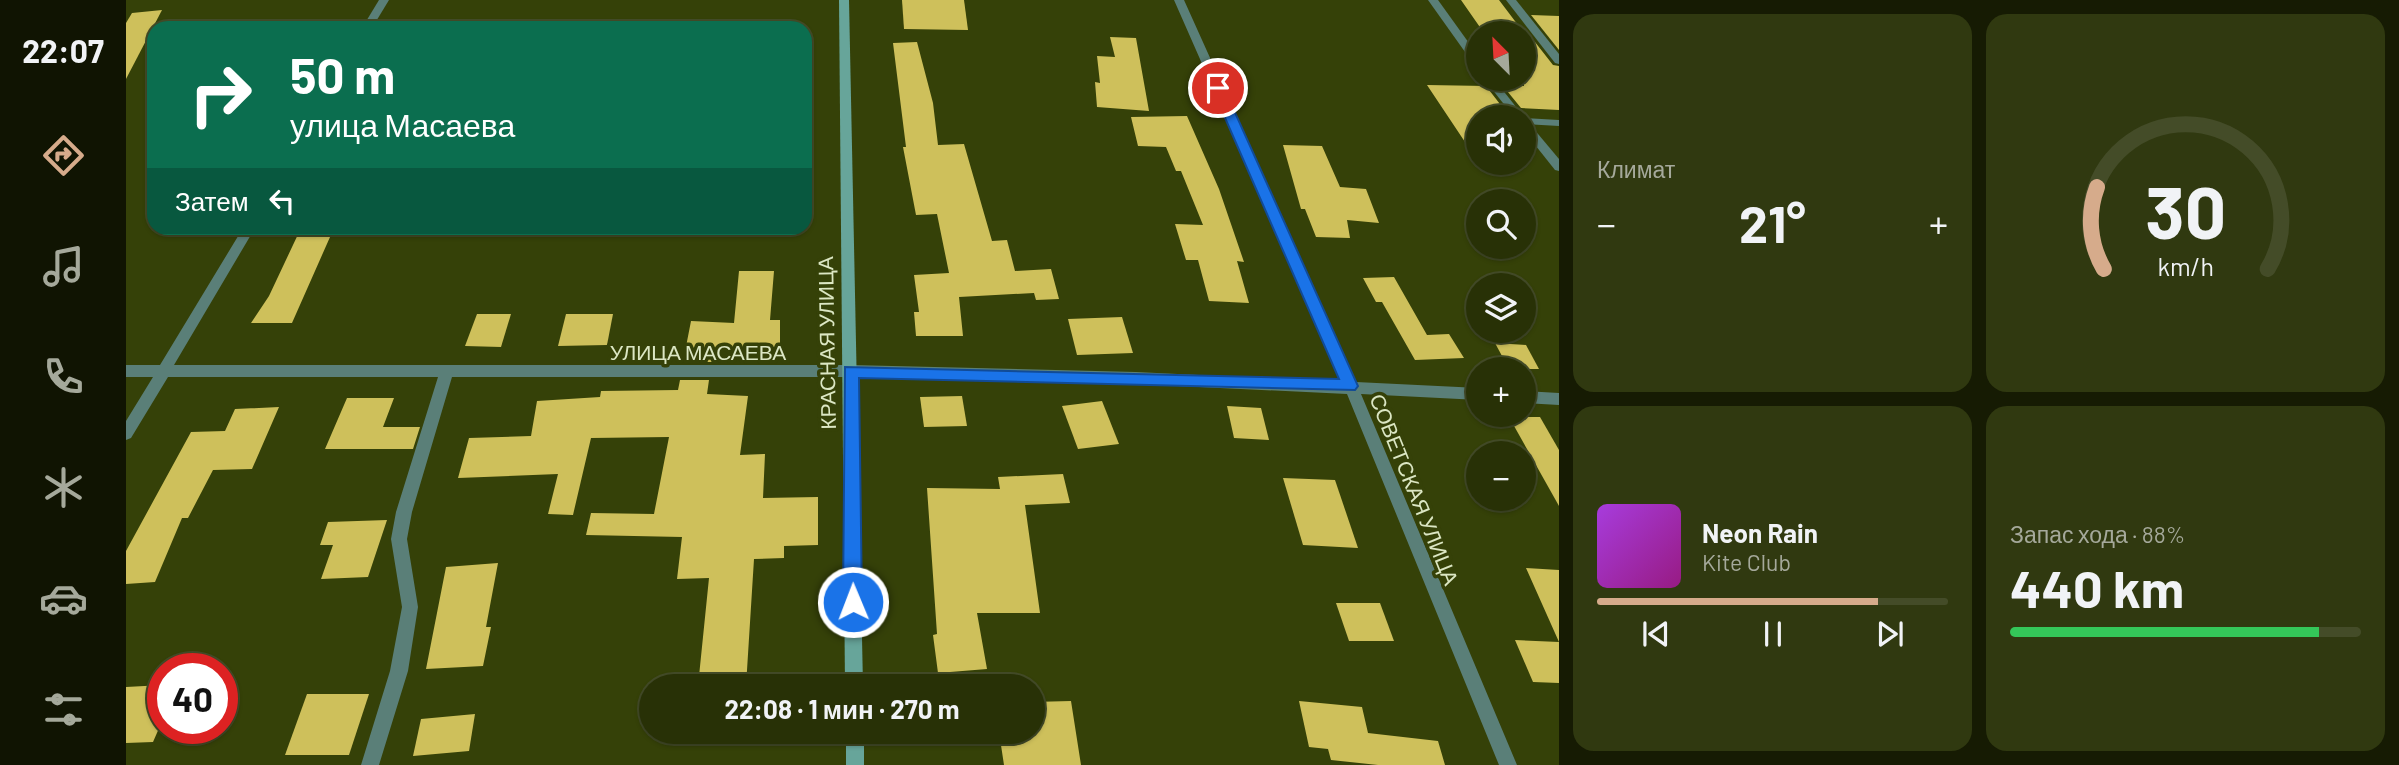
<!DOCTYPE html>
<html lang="ru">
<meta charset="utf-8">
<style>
body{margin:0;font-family:Barlow,sans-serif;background:#303910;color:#f1f3f6;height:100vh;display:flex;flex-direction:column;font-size:26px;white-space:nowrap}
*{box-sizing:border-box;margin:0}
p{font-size:23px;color:#a5a99b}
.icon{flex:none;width:38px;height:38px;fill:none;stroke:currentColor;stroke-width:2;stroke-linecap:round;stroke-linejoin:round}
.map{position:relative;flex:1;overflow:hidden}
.details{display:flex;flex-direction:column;gap:14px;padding:14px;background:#161b03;width:840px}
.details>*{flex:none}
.guide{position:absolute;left:21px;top:21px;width:665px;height:214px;border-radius:21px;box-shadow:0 2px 5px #0004,0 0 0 2px #444c28;background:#0b6e4f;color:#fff;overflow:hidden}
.needle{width:46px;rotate:336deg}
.controls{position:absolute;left:1340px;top:21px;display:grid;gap:14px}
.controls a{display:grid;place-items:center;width:70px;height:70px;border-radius:50%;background:#283106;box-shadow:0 2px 5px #0004,0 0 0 2px #444c28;font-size:35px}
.speed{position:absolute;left:21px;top:653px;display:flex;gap:14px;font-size:35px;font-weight:700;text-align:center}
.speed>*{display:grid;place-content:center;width:91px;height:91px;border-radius:50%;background:#283106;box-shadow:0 2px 5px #0004,0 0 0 2px #444c28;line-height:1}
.speed .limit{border:10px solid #d22;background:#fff;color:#111}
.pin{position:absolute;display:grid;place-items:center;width:60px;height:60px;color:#fff;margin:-30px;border:4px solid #fff;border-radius:50%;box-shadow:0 2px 7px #0007}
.me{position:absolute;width:77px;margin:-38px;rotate:359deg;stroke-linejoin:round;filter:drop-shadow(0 0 5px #0008)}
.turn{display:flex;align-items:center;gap:24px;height:147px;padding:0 28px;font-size:32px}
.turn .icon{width:91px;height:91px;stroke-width:2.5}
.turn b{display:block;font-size:49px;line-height:60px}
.then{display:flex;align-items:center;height:66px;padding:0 28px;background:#0003;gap:14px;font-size:26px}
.big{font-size:52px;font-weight:700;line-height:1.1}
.details .widget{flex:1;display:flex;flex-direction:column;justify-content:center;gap:10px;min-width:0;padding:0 24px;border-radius:21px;background:#303910}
.details .dial{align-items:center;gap:0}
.dial svg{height:182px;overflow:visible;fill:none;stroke:#444c28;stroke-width:7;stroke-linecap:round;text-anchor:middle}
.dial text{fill:#f1f3f6;stroke:none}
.song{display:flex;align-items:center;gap:21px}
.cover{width:84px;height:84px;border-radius:10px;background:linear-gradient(135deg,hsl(280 70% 55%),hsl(310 70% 35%))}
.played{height:7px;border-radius:4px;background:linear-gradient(90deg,#d6ab8b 80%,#444c28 80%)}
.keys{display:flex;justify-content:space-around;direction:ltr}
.heat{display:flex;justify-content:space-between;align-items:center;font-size:38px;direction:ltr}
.charge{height:10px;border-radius:5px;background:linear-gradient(90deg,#34c759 88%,#444c28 0)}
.details .tiles{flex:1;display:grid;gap:14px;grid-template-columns:repeat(2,1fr)}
.trip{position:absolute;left:513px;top:674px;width:406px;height:70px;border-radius:35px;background:#283106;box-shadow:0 2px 5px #0004,0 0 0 2px #444c28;font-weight:700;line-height:70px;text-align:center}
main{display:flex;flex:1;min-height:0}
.menu{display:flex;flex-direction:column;width:126px;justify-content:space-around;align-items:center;background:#101402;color:#a5a99b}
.menu .icon{width:49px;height:49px}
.menu .current{color:#d6ab8b}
.menu b{font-size:32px;color:#f1f3f6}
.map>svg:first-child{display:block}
.building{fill:#cec05b}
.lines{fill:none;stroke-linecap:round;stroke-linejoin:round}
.lane{fill:#5a7f78;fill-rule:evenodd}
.street{fill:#5a7f78;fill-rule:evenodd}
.secondary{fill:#67a59a;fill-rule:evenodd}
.route{fill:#1a73e8;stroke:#114b97;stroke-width:2}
.labels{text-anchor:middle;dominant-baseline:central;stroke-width:7;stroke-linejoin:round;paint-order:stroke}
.street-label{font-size:21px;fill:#dce7c4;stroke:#354108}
</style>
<main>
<nav class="menu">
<b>22:07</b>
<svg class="icon current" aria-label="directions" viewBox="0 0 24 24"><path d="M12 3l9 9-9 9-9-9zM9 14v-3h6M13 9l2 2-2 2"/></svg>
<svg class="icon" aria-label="music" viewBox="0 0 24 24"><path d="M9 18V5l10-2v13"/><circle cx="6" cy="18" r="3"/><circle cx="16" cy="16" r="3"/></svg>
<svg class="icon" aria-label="phone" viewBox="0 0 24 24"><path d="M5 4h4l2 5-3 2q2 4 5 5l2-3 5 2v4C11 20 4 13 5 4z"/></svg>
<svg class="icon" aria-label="climate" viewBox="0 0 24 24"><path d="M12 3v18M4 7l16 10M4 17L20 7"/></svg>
<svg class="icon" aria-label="car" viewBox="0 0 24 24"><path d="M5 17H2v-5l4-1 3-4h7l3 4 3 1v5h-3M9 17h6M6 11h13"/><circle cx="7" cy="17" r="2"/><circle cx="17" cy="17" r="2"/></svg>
<svg class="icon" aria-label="filters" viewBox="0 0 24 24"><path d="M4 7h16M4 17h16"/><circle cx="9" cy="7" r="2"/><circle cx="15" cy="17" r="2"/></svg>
</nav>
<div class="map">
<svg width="1433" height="765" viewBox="0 0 1433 765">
<rect width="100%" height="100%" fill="#354108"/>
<g class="building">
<path d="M776,0H838L842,30L778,29Z"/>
<path d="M1335,0H1373L1398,33V28L1427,65L1433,66V110L1395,108L1377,86H1398V33H1358Z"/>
<path d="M36,10L0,79V23L6,13Z"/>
<path d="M1405,15L1433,16V50Z"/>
<path d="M984,37L1010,38L1023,111L971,107L969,82L974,83L971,56L989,57Z"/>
<path d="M791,42L807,103L812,145L838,144L866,241L881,240L889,271L925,269L933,299L910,300L908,293L833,297L837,336H790L788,312H793L788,275L823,273L811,214L790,215L777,147H780L767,43Z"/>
<path d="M1301,85L1360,86L1377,108H1365L1370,115H1353V163Z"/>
<path d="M1061,116L1093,189L1118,262L1111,261L1123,303L1083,301L1072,260H1060L1049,224L1077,225L1055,171H1050L1040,147L1012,146L1005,117Z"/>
<path d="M1157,145L1196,146L1214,187L1240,189L1253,223L1221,220L1224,238L1190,237L1179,209H1175Z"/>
<path d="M175,228H208L166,323H125L143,296Z"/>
<path d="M613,271H648L644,320H654V347L588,348L586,362H557L565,321L608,323Z"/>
<path d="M1268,277L1301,335L1323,334L1338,358L1289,360L1256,302H1250L1237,278Z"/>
<path d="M351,314H385L375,347L339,346Z"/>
<path d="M440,314H487L481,345L432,346Z"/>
<path d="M996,317L1007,353L951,355L942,319Z"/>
<path d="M1369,343L1400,345L1413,369H1383Z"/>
<path d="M554,380H583L581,394L622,396L614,455L639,454L637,498L692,497V545L658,546V558L628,559L620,686H572L583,578L551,579L556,537L460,535L465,513L528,514L543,437L465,438L447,515L422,514L432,474L332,478L343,438L405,436L411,401L474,397L475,391L552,390Z"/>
<path d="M836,396L841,426L798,427L794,397Z"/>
<path d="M221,398H268L257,427H294L287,449H199Z"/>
<path d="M976,401L993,444L952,449L936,406Z"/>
<path d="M1101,406L1135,408L1143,440L1108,438Z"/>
<path d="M153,407L126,469L87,470L62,518H56L29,582L0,584V551L65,432L99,431L109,409Z"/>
<path d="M1383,417H1414L1433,450V506Z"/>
<path d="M937,474L944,503L899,505L914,613H851L861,669L812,673L807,635L811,634L801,488L874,489L872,477Z"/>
<path d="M1157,478L1209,480L1232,548L1177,545Z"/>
<path d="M261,520L242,577L195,579L207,545H194L202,522Z"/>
<path d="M372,563L360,627H365L357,666L300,669L320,567Z"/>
<path d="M1400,568L1433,570V683L1407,682L1389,640L1433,642Z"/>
<path d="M1210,603H1254L1268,641H1223Z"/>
<path d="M37,685V719L27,742L0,743V687Z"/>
<path d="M181,694H243L223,755H159Z"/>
<path d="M945,701L955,765H878L873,732H906V702Z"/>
<path d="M1173,701L1236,707L1242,733L1312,741L1319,765H1252L1205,760L1202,749L1183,747Z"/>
<path d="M349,714L343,751L287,756L295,719Z"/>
</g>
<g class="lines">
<g class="lane">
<path d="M1380,0H1390L1433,54V64L1429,63Z"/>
<path d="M1398,118L1433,120V126L1398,124Z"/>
</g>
<g class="street">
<path d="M253,0H263L246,28H236Z"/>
<path d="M1048,0H1058L1230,382L1353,388V400L1235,394L1391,765H1373L1221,394L1010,384L725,377H326L286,512L281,539L292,607L282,671L253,765H235L264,671L276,607L265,539L270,512L312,377H42L5,438L0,440V421L27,377H0V365H34L117,228H129L48,365H725L1010,372L1216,382Z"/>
<path d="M1302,0H1312L1353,57V67L1349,66Z"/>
<path d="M1358,79H1368L1398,117H1388Z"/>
<path d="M1398,121L1402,122L1433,159V171L1429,170L1398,131Z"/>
<path d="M1398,391L1433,393V405L1398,403Z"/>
</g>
<g class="secondary">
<path d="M713,0H723L737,686H719Z"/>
<rect x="720" y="732" width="18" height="33"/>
</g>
</g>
<path class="route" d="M1088,85L1098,88L1232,386L1229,390L733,378L736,602L734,609L727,611L720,609L717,602L719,367L1213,379L1086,88Z"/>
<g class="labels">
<g class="street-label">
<text transform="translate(700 343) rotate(-91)">КРАСНАЯ УЛИЦА</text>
<text x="572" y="351">УЛИЦА МАСАЕВА</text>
<text transform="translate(1289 489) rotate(68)">СОВЕТСКАЯ УЛИЦА</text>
</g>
</g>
</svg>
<div class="controls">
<a><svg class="needle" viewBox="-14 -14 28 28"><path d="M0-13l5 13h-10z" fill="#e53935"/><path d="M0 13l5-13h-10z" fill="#a5a99b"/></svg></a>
<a><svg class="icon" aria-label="sound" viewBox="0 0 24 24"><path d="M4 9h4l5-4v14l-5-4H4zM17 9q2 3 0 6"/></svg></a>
<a><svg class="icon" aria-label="search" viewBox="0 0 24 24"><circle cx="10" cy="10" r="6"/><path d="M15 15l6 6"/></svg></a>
<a><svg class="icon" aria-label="layers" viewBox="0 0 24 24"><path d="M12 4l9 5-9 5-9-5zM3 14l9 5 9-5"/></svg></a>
<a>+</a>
<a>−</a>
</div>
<div class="speed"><div class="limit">40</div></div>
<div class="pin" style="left:1092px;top:88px;background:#d93025"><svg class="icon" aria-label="arrive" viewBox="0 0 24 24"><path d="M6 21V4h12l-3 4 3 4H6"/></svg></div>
<svg class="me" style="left:727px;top:602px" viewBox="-20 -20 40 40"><circle r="17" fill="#1a73e8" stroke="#fff" stroke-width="3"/><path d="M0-11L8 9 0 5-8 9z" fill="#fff"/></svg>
<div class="trip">22:08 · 1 мин · 270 m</div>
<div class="guide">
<div class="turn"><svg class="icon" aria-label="right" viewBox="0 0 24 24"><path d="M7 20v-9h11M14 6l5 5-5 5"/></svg><div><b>50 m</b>улица Масаева</div></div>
<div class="then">Затем<svg class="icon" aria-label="left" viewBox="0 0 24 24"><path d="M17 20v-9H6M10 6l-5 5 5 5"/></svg></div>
</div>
</div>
<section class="details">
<div class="tiles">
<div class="widget"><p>Климат</p>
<div class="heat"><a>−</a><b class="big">21°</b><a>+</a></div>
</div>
<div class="widget dial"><svg viewBox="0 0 100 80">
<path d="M14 69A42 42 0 1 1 86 69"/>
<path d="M14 69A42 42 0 0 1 11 33" stroke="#d6ab8b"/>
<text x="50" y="56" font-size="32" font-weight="700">30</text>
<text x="50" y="72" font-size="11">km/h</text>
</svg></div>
<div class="widget">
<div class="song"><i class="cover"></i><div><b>Neon Rain</b><p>Kite Club</p></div></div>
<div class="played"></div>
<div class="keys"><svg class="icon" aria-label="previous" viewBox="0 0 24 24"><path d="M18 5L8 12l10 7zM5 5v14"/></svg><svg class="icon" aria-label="pause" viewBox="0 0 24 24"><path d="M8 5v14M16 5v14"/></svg><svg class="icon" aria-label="next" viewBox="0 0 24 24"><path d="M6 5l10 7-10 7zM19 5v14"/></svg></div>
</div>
<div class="widget"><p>Запас хода · 88%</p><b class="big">440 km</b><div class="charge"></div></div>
</div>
</section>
</main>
